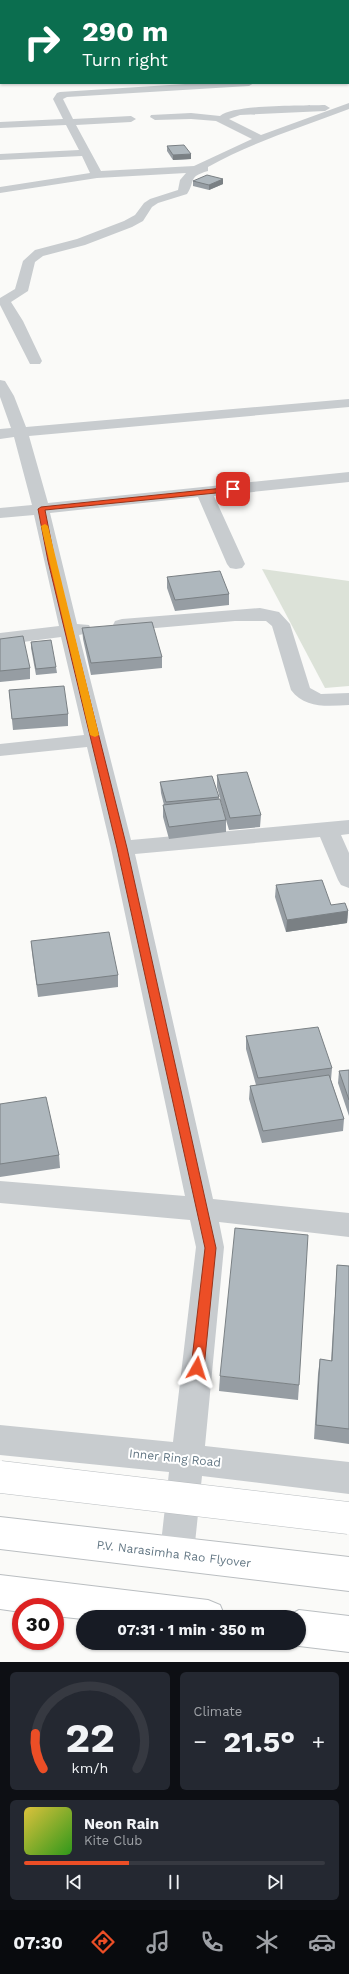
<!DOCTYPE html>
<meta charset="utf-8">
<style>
body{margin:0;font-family:"Work Sans",sans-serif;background:#242831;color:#f1f3f6;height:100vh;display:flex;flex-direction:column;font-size:15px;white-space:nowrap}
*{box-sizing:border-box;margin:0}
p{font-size:13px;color:#9ea1a6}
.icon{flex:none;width:22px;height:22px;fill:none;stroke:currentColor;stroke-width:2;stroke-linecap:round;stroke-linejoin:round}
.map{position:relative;height:1662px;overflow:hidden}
.drawer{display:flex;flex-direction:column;gap:10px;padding:10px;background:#0d0f14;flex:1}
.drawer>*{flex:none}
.hud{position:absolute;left:0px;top:0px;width:349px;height:84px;box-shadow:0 1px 3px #0004;background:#0b6e4f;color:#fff;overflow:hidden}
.speed{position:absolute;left:12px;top:1598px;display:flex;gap:8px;font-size:20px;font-weight:700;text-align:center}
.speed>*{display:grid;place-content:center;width:52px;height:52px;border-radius:50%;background:#171b24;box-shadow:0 1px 3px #0004;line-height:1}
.speed .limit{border:6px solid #d22;background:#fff;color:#111}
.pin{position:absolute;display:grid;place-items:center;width:34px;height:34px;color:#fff;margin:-17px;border-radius:8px;box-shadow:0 2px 6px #0006}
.me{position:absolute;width:44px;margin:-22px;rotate:6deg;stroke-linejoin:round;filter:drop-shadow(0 0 3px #0008)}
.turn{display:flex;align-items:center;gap:14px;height:84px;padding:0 16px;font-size:18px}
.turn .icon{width:52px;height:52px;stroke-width:2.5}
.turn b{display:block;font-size:28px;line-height:34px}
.big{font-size:30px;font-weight:700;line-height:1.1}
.drawer .widget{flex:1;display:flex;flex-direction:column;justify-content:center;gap:6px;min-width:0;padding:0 14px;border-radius:6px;background:#242831}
.drawer .dial{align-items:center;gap:0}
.dial svg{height:104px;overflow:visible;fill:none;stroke:#363941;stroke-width:7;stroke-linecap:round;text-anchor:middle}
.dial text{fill:#f1f3f6;stroke:none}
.song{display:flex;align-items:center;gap:12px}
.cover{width:48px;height:48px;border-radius:6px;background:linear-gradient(135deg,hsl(50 70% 55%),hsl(110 70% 35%))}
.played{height:4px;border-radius:2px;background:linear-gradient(90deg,#ec4e26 35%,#363941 35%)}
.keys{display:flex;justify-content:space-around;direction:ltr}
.heat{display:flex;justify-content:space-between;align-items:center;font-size:22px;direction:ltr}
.drawer .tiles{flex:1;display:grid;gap:10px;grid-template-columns:1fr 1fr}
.widget:last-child{grid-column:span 2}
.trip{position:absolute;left:76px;top:1610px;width:230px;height:40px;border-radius:20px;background:#171b24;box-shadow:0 1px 3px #0004;font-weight:700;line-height:40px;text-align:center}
.dock{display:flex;height:64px;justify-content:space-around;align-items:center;background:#090b0e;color:#9ea1a6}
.dock .icon{width:28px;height:28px}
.dock .on{color:#ec4e26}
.dock b{font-size:18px;color:#f1f3f6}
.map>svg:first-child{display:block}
.green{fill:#dce2d8}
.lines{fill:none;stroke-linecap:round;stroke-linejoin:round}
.highway-casing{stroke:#babec1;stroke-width:2}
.minor{fill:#c8cccf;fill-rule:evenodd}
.highway{fill:#fff;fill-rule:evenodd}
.highway-bridge-casing{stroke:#babec1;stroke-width:33;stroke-linecap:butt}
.highway-bridge{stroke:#fff;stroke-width:32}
.wall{fill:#969da3}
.shaded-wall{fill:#7a8084}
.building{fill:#aeb7bd;stroke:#7a8084}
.route{fill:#ec4e26;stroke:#993319}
.slow{fill:#f59e0b}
.labels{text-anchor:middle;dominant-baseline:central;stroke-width:4;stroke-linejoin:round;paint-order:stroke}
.near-street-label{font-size:12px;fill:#637784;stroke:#fff}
</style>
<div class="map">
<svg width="349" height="1662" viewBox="0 0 349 1662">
<rect width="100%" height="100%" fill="#fafaf8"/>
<path class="green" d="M262,569L349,581V686L325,688Z"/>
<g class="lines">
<defs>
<g id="highway">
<path d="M0,1517L349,1557V1591L0,1549Z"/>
<path d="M0,1575L208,1600L220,1605L225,1617H83V1619L55,1616V1607H21V1612L0,1609Z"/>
<path d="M299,1610L349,1616V1652L299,1646L293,1643H299V1617H286Z"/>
</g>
</defs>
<use href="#highway" class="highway-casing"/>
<g class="minor">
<path d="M293,0H301L302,1H294Z"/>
<rect x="0" y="3" width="1" height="6"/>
<rect x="0" y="21" width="1" height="6"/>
<rect x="348" y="25" width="1" height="6"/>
<rect x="0" y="43" width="1" height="6"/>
<rect x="348" y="58" width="1" height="7"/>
<path d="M201,83H254L249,86L67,97L63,99L73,119L131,116L136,119L131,122L76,125L101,171L194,166L252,139L216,121L191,119L155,120L150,117L151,115L191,113L220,116C234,104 304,106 325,105L330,108L325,111L240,115L229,119L261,135L349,103V109C302,127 252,142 208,167V171C187,177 196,181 187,194L158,203L152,207L143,221L132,227L85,245L43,256L35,262L28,291L11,302L23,321L42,361L40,364H30L0,305V298L15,289L23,261L35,250L77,239L124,221L135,215L144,203L150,199L178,190L180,180L186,173L97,178L0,193V187L90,173L82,156L0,160V154L79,150L66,125L0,128V122L63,119L53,99L57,93L60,92Z"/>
<path d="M0,380L5,381L14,396L26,427L349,399V407L29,436L48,503L349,472V482L214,496L245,564L242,568L236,569L230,568L227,564L198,497L50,513L77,624L89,625L91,629L89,633L79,635L131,840L349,820V834L341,835L349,853V888L341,885L338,880L320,837L135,854L213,1199L349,1213V1237L219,1222L224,1247L205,1446L349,1462V1494L202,1476L195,1543L190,1555L178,1560L166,1555L161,1543L169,1472L0,1455V1425L173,1442L196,1247L190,1220L0,1203V1181L185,1196L111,848L87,747L0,756V744L84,735L61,637L0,645V633L59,626L34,515L0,518V508L32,505L14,437L0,439V429L11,428L0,397Z"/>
<path d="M260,608L279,612L290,624L310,688L321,694L349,693V705C328,706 305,709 291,690L272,626L266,621H235L122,631L115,629L113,625L115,621L122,619Z"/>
</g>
<use href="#highway" class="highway"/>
<defs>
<path id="highway-bridge" d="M0,1477L349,1518"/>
</defs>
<use href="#highway-bridge" class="highway-bridge-casing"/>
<use href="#highway-bridge" class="highway-bridge"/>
</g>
<g class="wall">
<path d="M167,146L191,154V159L173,160L167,151Z"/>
<path d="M223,179V184L209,190L193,186V181Z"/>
<path d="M167,577L229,594V605L175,611L167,588Z"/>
<path d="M82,628L162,657V668L91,675L83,639Z"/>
<path d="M0,639L30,668V679L0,682Z"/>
<path d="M31,642L56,667L57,673L36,675L31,648Z"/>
<path d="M9,690L68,714V726L13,730Z"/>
<path d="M217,775L261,815L260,827L229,830L226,820V832L169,839L163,817V805H164L161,793L160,782L219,797V799L226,820L217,787Z"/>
<path d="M276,885L348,911L347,923L286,932L275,897Z"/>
<path d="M31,941L118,975V987L38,997L32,953Z"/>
<path d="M246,1036L332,1068L331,1080L344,1119L343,1131L262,1143L249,1099L250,1086L256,1085L246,1049Z"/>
<path d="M349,1070V1116L338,1083L339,1071Z"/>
<path d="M0,1104L59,1155L60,1168L0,1177Z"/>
<path d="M337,1265L349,1266V1444L314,1439L318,1374L320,1359L331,1361L336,1280Z"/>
<path d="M220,1376L299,1385L298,1400L219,1391Z"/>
</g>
<g class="shaded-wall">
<path d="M191,154V159L173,160V155Z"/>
<path d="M223,179V184L209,190V185Z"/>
<path d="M348,911L347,923L286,932L287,920Z"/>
</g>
<g class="building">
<path d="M184,145L191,154L173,155L167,146Z"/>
<path d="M207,175L223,179L209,185L193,181Z"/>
<path d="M220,571L229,594L175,600L167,577Z"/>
<path d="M152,622L162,657L91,663L82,628Z"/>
<path d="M23,636L30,668L0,671V639Z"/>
<path d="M51,640L56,667L36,669L31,642Z"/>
<path d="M64,686L68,714L12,719L9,690Z"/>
<path d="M247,772L261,815L230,818L217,775Z"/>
<path d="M212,776L219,797L166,802L160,782Z"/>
<path d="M220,799L226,820L169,827L163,805Z"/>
<path d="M322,880L331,905L345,903L348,911L287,920L276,885Z"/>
<path d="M109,932L118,975L37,985L31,941Z"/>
<path d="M318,1027L332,1068L258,1078L246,1036Z"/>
<path d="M349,1070V1100L339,1071Z"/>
<path d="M329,1075L344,1119L263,1131L250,1086Z"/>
<path d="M46,1097L59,1155L0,1164V1104Z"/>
<path d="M235,1228L308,1235L299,1385L220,1376Z"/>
<path d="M337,1265L349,1266V1429L316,1425L320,1359L332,1361Z"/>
</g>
<path class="route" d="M233,487L237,489L236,491L45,510L55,561L127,848L216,1248L204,1368L202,1372L197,1374L193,1372L191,1368L205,1248L117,848L48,561L38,509L41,507Z"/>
<path class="slow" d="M45,524L48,526L99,735L95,737L90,735L41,526Z"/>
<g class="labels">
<g class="near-street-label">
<text transform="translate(175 1458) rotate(6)">Inner Ring Road</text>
<text transform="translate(174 1554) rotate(7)">P.V. Narasimha Rao Flyover</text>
</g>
</g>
</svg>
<div class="speed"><div class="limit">30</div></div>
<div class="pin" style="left:233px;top:489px;background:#d93025"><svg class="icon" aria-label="arrive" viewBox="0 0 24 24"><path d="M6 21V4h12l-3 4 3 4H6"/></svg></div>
<svg class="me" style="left:197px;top:1368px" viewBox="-20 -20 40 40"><path d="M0-17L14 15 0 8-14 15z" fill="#ec4e26" stroke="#fff" stroke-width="4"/></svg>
<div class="trip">07:31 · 1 min · 350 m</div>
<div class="hud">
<div class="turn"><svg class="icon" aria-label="right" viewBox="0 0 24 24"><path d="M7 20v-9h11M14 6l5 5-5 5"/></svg><div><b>290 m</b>Turn right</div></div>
</div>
</div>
<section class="drawer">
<div class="tiles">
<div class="widget dial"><svg viewBox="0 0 100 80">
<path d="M14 69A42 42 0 1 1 86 69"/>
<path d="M14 69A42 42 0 0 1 8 42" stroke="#ec4e26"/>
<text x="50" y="56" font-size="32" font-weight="700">22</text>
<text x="50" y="72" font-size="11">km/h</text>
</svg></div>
<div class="widget"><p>Climate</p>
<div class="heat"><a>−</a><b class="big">21.5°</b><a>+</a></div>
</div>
<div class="widget">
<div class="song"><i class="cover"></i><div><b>Neon Rain</b><p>Kite Club</p></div></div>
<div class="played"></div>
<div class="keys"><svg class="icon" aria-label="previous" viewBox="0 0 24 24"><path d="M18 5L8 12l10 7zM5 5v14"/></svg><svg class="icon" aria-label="pause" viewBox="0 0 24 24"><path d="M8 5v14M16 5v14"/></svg><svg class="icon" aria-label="next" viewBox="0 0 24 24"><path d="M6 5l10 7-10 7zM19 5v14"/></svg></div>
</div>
</div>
</section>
<nav class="dock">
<b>07:30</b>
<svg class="icon on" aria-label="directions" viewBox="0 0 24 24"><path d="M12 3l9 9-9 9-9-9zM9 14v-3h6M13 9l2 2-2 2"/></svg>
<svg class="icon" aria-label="music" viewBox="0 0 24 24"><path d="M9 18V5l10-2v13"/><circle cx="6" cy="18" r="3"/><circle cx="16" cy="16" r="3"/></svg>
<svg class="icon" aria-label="phone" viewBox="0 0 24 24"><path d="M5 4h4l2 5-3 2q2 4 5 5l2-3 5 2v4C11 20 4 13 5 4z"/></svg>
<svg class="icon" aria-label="climate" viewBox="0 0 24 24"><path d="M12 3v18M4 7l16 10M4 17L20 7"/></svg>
<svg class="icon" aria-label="car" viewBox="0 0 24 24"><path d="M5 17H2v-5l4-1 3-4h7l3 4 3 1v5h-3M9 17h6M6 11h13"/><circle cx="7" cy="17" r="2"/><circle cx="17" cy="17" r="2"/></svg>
</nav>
